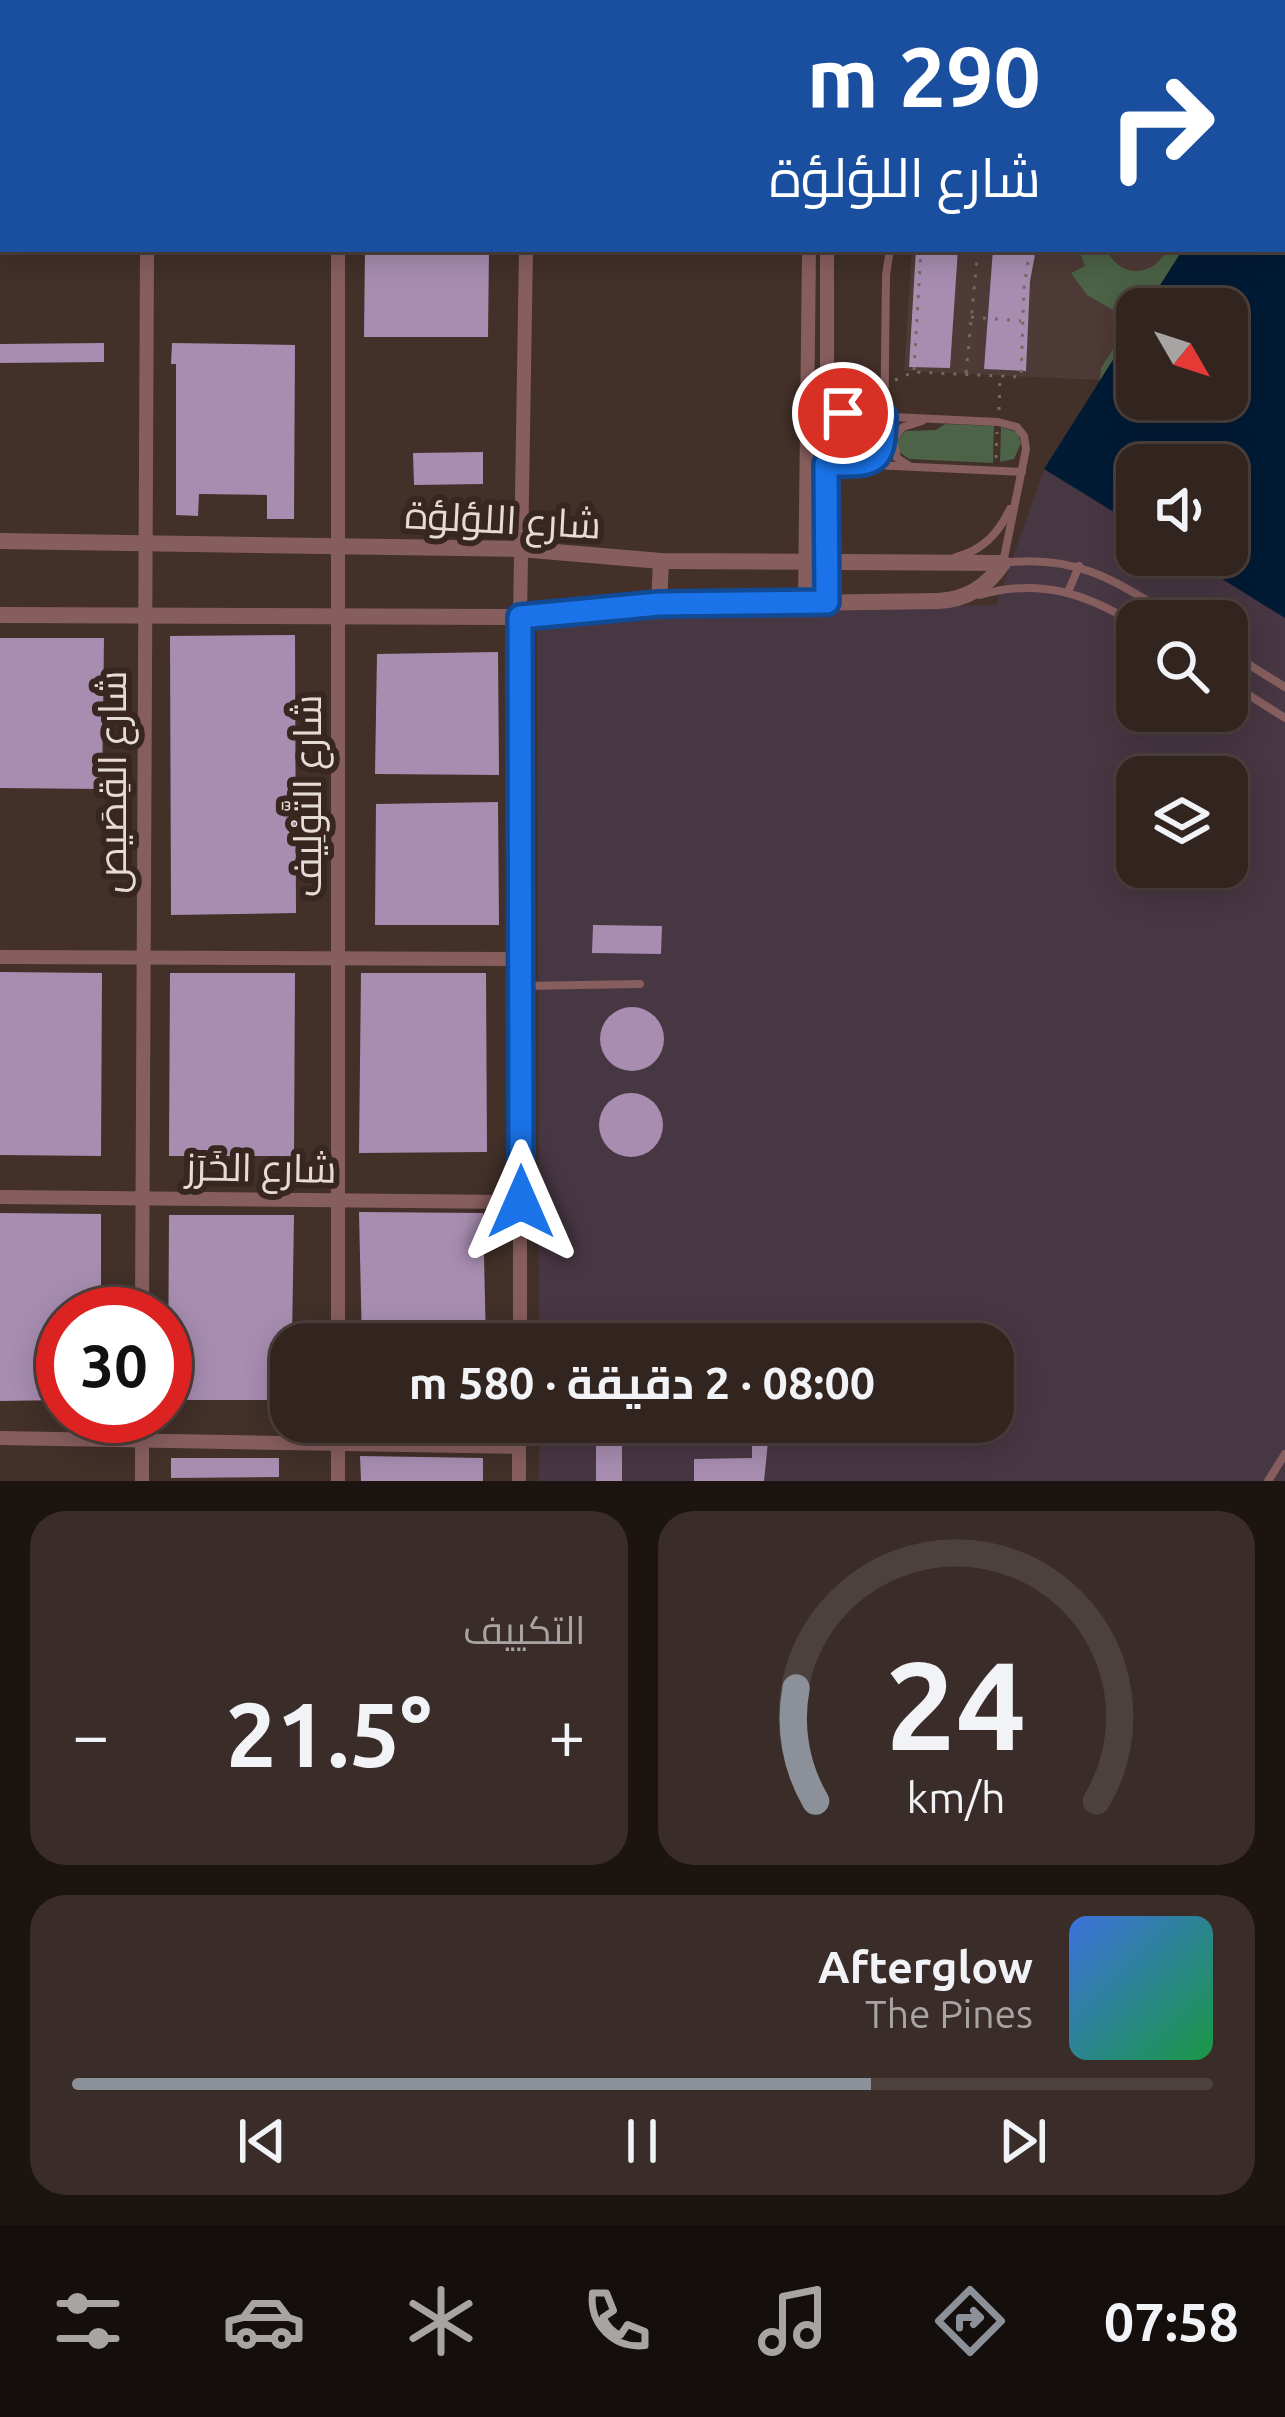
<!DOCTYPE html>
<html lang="ar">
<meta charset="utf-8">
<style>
body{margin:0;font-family:Ubuntu,Cairo,sans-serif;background:#3a2c28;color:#f1f3f6;direction:rtl;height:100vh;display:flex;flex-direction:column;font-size:45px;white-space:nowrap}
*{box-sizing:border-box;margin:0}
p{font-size:39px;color:#a8a4a4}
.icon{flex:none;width:66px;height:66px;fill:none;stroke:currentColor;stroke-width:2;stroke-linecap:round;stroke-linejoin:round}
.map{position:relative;height:1481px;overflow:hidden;direction:ltr}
.panel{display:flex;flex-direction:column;gap:30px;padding:30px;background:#1c1411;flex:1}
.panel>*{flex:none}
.hud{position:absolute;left:0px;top:0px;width:1287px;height:252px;box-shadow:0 6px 30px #0003,0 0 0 3px #4d413d;direction:rtl;background:#1a4fa0;color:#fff;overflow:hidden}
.needle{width:78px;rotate:129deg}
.controls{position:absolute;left:1116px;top:288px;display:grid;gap:24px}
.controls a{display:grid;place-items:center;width:132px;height:132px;border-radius:24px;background:#32241f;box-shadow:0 6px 30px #0003,0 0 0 3px #4d413d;font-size:60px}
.speed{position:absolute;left:36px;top:1287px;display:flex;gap:24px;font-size:60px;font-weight:700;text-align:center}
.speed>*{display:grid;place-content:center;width:156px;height:156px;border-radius:50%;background:#32241f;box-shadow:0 6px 30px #0003,0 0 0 3px #4d413d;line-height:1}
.speed .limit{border:18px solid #d22;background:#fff;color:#111}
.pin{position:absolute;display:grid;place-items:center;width:102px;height:102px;color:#fff;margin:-51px;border:6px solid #fff;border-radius:50%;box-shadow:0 3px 12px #0007}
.me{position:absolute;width:132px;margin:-66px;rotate:0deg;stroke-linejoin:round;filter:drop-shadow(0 0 9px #0008)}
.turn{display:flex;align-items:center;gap:42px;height:252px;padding:0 48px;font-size:54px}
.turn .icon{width:156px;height:156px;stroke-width:2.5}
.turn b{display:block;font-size:84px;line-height:102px}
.big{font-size:90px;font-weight:700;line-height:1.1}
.panel .tile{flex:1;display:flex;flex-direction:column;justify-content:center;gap:18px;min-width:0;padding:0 42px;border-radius:36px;background:#3a2c28}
.panel .dial{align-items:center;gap:0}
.dial svg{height:312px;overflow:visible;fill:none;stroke:#4d413d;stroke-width:7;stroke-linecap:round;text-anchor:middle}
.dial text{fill:#f1f3f6;stroke:none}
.song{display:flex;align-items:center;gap:36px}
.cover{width:144px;height:144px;border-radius:18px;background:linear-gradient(135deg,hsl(220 70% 55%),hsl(140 70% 35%))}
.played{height:12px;border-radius:6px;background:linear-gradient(90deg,#8c9099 70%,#4d413d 70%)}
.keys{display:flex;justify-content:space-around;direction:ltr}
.heat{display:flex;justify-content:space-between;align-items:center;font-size:66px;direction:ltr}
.panel .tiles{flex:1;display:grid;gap:30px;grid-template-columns:1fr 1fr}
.tile:last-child{grid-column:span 2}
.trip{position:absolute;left:270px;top:1323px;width:744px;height:120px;border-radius:36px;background:#32241f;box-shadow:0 6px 30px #0003,0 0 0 3px #4d413d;font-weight:700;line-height:120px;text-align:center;direction:rtl}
.menu{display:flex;height:192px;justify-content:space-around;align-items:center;background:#140e0c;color:#a8a4a4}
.menu .icon{width:84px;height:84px}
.menu .on{color:#8c9099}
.menu b{font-size:54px;color:#f1f3f6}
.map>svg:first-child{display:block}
.commercial{fill:#4e3a37}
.industrial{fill:#473743;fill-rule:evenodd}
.green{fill:#4c6347}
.water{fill:#011b35}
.building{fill:#a88db1}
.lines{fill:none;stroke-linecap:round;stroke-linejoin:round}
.path{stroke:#786862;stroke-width:3;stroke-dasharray:3 9;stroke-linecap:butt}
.service{stroke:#875e5e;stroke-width:8}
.minor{stroke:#875e5e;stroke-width:14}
.tertiary{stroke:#875e5e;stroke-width:16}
.route-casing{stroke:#114b97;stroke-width:30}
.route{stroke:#1a73e8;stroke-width:21}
.labels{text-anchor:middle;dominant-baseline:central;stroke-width:12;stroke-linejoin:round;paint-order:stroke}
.street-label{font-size:39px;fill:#e7dbd6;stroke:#382620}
</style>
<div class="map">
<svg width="1285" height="1481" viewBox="0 0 1285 1481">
<rect width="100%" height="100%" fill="#423029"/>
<path class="commercial" d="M912,249H1183L1145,309H1137V322L1100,380L904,371Z"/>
<path class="industrial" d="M1044,469L1137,526V555H1184L1285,618V1481H539V1422H993V1344H539L537,614L996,605ZM1137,621H1227V711H1137ZM1137,777H1227V867H1137Z"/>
<g class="green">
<path d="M1106,249C1120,279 1153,278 1167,249H1183L1145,309H1137V322L1100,380L1101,368L1128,325L1113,320L1115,311L1087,295L1071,273L1085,266L1080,253Z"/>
<path d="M945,424L994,426L993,463L909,459L898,451V439L906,431L936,430Z"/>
<path d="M1001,427L1017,432L1021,443L1014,459L1000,462Z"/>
</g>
<path class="water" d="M1285,87V618L1184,555H1227V465H1137V526L1044,469L1137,322V399H1227V309H1145L1183,249H1284Z"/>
<g class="building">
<path d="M365,249H489L488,337H364Z"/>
<path d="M916,249H958L950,368L909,367Z"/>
<path d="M993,249H1036L1030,281L1026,371L984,369Z"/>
<path d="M104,343V362L0,363V344Z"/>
<path d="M172,343L295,345L294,519H267V495L199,494L198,516L176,515V364H171Z"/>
<path d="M483,452V484L414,485L413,453Z"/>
<path d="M295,635L296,913L171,915L170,636Z"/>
<path d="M0,638H104L102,789L0,788Z"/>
<path d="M498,652L499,775L375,774L377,654Z"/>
<path d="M498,802L499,925H375L376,804Z"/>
<path d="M593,925L662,926L661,954L592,953Z"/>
<path d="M0,972L102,973L101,1156L0,1155Z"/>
<path d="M170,973H295L294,1156H169Z"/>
<path d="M361,973H486L487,1152L359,1153Z"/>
<circle cx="632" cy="1039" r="32"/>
<circle cx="631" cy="1125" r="32"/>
<path d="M359,1212L483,1213L486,1344H362Z"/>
<path d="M0,1213L101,1214V1314H63V1400L0,1401Z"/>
<path d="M169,1215H294L291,1400H168Z"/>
<path d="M752,1432H769L764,1481H694V1459L752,1458Z"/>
<rect x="596" y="1441" width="26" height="40"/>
<path d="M360,1456L483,1458V1481H361Z"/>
<path d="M171,1458H279V1477L171,1478Z"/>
</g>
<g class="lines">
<g class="path">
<path d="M1171,0L1172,3"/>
<path d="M1115,3L1120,0"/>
<path d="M971,317L1021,321"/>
<path d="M914,370L921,249"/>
<path d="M966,373L978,249"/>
<path d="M842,380L875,381"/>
<path d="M895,380L914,372L1021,377L1024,288L1030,249"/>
<path d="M999,410L1000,378"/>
<path d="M996,458L997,432"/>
</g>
<g class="service">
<path d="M1050,3L1055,0"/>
<path d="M828,404L851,415L998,422L1017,427L1024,436L1026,449L1003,563C1078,553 1119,583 1180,621"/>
<path d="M809,462L1022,472"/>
<path d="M866,464L878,458L884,446L886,275L890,249"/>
<path d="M908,465L897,458L893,439L903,427L922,421"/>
<path d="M956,557C983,550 998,534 1010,509"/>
<path d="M1068,592L1079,566"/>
<path d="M980,595C1039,578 1086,593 1137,625"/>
<path d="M1227,651L1285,687"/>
<path d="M1227,681L1285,718"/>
<path d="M522,986L640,984"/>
<path d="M658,1422L758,1423"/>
<path d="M1268,1481L1285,1454"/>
</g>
<g class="minor">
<path d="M809,0V3"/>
<path d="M149,3V0"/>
<path d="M338,3V0"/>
<path d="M528,3V0"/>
<path d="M827,3V0"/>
<path d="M0,146H3"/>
<path d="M0,194H3"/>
<path d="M827,249V602"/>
<path d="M805,602L809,249"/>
<path d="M0,957L521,959"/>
<path d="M0,1197L521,1202"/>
<path d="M142,1314L147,249"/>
<path d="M338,1344V249"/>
<path d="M520,1344V617L526,249"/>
<path d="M0,1438L519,1447"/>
<path d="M142,1481V1416"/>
<path d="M338,1481V1422"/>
<path d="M519,1481V1422"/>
</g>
<g class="tertiary">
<path d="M0,541L520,549L661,561L1003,563"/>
<path d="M659,605L661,561"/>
<path d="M0,615L520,617L659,605L938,601C966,600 987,587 1003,563"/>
</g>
</g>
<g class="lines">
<defs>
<path id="route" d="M521,1202L520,617L659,604L827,602L826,464C873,464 884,468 884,416L843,413"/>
</defs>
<use href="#route" class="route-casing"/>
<use href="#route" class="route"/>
</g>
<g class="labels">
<g class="street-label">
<text transform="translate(503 519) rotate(3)">شارع اللؤلؤة</text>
<text transform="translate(111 782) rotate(-90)">شارع القِصَيص</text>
<text transform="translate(306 796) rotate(-90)">شارع التَّوْلِيف</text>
<text transform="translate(261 1167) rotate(1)">شارع الخَرَز</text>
</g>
</g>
</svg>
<div class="controls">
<a><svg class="needle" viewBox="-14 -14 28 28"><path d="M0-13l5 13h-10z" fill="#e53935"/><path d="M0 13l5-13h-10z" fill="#a8a4a4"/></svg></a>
<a><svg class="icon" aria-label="sound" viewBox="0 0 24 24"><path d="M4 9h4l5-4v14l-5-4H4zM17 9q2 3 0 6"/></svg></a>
<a><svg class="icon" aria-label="search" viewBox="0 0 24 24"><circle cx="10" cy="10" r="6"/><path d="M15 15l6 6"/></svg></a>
<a><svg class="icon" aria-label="layers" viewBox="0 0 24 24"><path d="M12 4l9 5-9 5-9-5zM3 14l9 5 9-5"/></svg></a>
</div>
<div class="speed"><div class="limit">30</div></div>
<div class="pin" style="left:843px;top:413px;background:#d93025"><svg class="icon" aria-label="arrive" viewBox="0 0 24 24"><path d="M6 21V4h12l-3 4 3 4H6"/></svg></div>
<svg class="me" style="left:521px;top:1202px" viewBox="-20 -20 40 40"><path d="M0-17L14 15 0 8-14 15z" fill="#1a73e8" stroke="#fff" stroke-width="4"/></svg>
<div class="trip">08:00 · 2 دقيقة · 580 m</div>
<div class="hud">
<div class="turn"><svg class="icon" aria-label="right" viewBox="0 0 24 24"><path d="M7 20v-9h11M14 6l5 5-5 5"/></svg><div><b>290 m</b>شارع اللؤلؤة</div></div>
</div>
</div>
<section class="panel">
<div class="tiles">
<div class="tile dial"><svg viewBox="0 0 100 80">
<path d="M14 69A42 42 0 1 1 86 69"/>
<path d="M14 69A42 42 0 0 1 9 40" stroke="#8c9099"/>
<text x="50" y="56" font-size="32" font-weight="700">24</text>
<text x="50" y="72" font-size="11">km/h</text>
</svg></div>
<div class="tile"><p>التكييف</p>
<div class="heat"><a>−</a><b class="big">21.5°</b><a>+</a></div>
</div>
<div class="tile">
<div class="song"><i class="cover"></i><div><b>Afterglow</b><p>The Pines</p></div></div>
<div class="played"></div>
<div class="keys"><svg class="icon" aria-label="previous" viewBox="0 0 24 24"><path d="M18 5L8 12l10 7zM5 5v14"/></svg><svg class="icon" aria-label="pause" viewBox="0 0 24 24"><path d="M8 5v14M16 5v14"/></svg><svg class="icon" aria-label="next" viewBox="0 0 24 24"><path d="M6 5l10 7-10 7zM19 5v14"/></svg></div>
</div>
</div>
</section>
<nav class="menu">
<b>07:58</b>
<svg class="icon on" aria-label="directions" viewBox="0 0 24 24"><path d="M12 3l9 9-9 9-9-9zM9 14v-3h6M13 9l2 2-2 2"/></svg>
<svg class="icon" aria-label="music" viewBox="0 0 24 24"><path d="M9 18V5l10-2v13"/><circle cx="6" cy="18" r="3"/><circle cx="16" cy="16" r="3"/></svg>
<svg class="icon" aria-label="phone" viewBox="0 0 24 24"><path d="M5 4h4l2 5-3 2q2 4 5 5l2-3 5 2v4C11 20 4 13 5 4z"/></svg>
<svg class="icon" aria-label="climate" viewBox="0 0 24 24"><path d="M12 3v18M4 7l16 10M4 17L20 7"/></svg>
<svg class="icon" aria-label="car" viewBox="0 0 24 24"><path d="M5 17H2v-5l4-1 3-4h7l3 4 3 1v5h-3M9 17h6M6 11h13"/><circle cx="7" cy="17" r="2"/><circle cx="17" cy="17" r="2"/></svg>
<svg class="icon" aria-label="filters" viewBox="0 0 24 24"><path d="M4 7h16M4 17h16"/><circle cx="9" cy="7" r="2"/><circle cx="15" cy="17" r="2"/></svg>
</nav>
